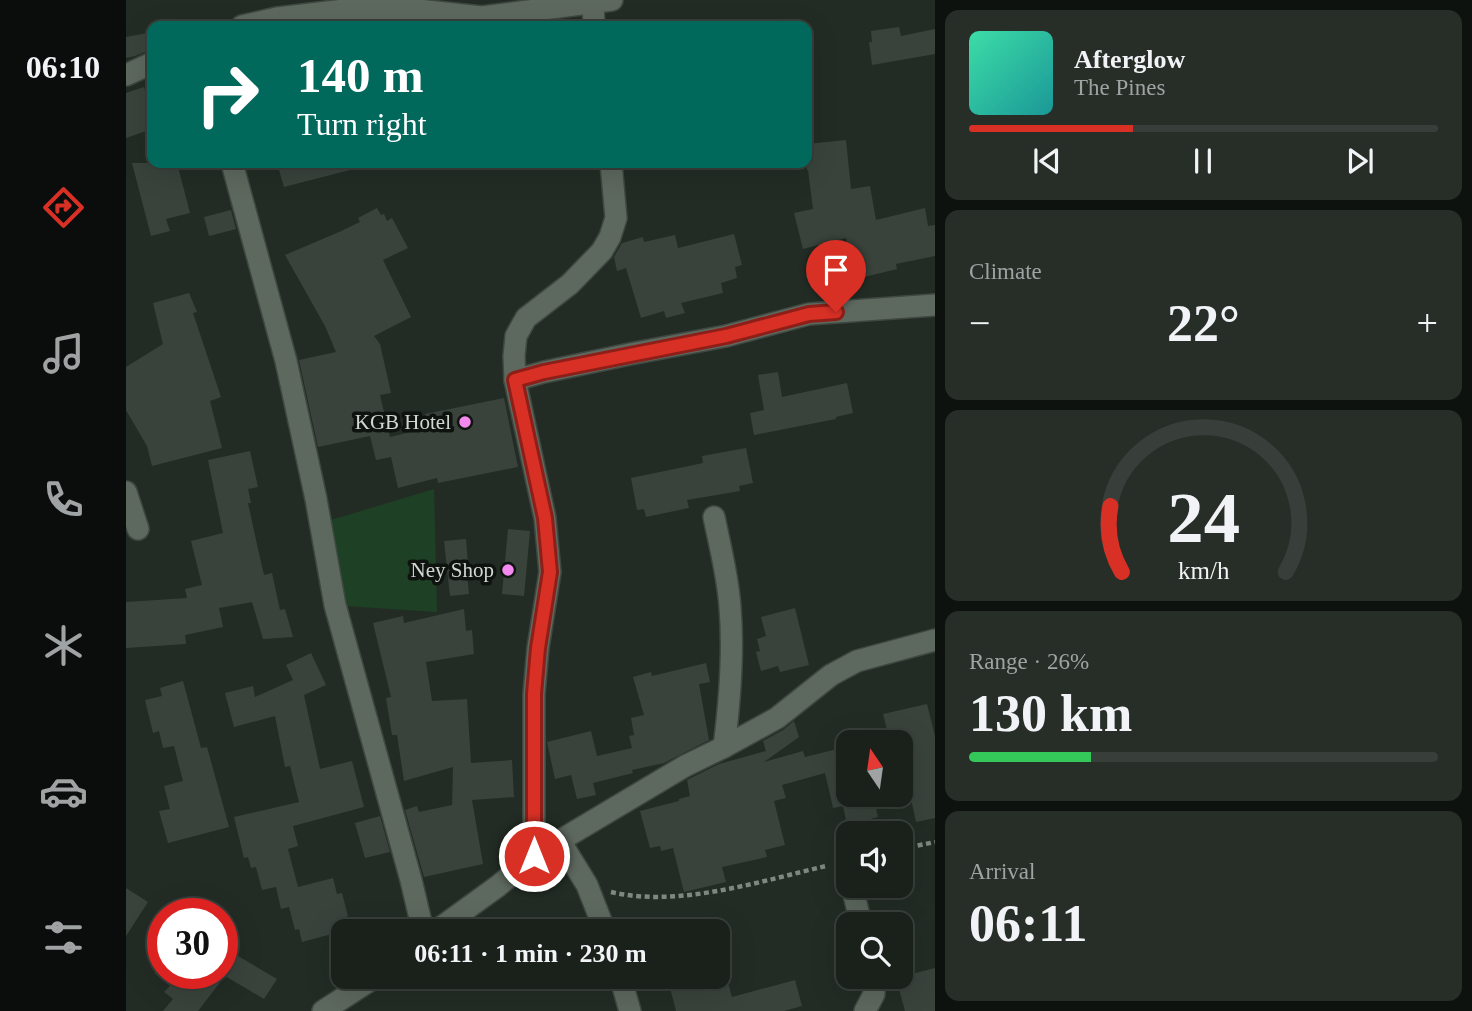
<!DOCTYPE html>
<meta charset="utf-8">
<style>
body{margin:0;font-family:Georgia,serif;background:#272e28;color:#f1f3f6;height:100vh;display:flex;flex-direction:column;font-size:26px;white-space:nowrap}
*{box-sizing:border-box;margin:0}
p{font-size:23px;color:#9fa3a3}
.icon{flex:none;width:38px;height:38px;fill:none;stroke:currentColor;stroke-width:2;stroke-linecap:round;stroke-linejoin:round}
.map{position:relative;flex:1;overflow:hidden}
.sheet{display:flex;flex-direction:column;gap:10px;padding:10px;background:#0e120f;width:537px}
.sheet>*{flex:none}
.banner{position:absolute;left:21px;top:21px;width:665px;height:147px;border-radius:14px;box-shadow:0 7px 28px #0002,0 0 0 2px #383e3a;background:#00695c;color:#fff;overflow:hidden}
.needle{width:46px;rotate:347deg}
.controls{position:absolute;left:710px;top:730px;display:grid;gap:14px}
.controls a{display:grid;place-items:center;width:77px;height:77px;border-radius:14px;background:#1a211b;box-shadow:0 7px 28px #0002,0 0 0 2px #383e3a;font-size:35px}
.speed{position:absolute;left:21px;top:898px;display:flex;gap:14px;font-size:35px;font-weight:700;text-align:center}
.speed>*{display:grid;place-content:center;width:91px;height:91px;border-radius:50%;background:#1a211b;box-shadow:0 7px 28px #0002,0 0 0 2px #383e3a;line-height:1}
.speed .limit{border:10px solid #d22;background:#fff;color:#111}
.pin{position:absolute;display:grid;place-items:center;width:60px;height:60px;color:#fff;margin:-72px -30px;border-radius:50% 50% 50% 0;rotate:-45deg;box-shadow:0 0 7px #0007}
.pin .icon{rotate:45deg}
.me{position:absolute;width:77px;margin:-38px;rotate:0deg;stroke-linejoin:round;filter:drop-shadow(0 0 5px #0008)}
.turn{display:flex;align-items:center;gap:24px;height:147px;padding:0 35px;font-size:32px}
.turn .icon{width:91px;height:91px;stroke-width:2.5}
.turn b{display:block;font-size:49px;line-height:60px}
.big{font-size:52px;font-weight:700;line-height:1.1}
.sheet .widget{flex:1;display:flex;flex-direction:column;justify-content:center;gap:10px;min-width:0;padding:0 24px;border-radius:14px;background:#272e28}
.sheet .dial{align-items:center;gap:0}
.dial svg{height:182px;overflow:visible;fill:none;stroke:#383e3a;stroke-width:7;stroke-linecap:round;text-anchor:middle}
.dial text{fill:#f1f3f6;stroke:none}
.song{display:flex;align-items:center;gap:21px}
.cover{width:84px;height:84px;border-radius:10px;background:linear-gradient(135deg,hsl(160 70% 55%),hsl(180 70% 35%))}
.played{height:7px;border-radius:4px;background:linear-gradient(90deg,#d93025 35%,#383e3a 35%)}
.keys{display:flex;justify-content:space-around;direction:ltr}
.heat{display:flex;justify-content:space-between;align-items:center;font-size:38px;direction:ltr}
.charge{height:10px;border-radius:5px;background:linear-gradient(90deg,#34c759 26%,#383e3a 0)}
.trip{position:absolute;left:205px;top:919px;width:399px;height:70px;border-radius:14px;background:#1a211b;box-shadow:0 7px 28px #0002,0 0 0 2px #383e3a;font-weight:700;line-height:70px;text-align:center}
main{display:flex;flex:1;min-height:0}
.tab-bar{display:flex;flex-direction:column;width:126px;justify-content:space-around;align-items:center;background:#0a0d0b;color:#9fa3a3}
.tab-bar .icon{width:49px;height:49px}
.tab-bar .current{color:#d93025}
.tab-bar b{font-size:32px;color:#f1f3f6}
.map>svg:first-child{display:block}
.green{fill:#1e4125}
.building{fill:#39433b}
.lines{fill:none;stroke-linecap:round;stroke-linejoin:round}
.minor-casing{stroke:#3e4740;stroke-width:24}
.path{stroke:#7f8780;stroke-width:4.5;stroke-dasharray:5 3.5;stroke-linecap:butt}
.minor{stroke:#5d685e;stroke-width:21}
.route-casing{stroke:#8d1f18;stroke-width:18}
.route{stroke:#d93025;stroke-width:12}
.poi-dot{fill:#f489f0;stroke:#0f130f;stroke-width:2.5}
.labels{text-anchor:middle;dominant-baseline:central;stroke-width:7;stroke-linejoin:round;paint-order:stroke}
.poi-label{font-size:21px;fill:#d1d7d1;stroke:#0f130f;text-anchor:end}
</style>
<main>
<nav class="tab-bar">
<b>06:10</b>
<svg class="icon current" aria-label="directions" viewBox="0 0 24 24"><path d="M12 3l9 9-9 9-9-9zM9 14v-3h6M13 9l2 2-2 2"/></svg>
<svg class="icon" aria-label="music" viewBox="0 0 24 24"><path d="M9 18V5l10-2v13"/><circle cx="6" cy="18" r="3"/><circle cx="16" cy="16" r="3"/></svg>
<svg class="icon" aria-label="phone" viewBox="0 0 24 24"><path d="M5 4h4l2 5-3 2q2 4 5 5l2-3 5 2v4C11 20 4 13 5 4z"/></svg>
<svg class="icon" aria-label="climate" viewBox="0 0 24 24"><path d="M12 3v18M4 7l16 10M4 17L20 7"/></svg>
<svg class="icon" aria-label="car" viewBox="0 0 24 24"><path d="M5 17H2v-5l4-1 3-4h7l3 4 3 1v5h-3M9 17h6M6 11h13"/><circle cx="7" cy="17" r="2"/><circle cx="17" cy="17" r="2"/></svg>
<svg class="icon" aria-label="filters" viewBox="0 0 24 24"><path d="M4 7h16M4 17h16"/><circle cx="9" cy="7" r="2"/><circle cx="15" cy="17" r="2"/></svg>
</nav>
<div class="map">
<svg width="809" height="1011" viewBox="0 0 809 1011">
<rect width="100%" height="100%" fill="#222c24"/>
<path class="green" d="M308,489L311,612L219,606L205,520Z"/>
<g class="building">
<path d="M773,27L775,36L809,29V54L746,65L743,42H746L745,31Z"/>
<path d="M21,33L24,50L9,56L0,58V37Z"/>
<path d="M18,87L23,103L26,102V129L0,138V93Z"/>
<path d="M720,140L725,189L744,186L750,220L799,208L802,226L809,225V256L770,264L771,269L730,279L720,238L677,249L668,213L687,209L682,170H681V144Z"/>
<path d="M6,163H51L64,213L40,219L44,231L25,236Z"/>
<path d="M151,163H228V169L158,187Z"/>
<path d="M251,208L255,215L258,214L261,221L266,218L282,248L257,260L285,317L248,336L254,344L265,393L254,395L264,437L301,428L299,414L378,398L392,467L312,483L311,478L272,488L265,457L250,460L244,436L192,447L173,360L210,352L199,326L159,255L213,232L234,222L232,218Z"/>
<path d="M105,210L110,229L83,236L78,217Z"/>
<path d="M608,234L616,265L609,267L611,278L595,283L597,293L555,303L559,313L540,318L538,311L515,318L500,268L491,271L488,257L496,243L517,237L518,242L549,235L552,248Z"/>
<path d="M63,293L71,312L67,313L95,397L84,401L96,448L26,466L21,446L0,410V367L37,344L27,303Z"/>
<path d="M652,372L656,397L721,383L727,413L710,417V419L628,435L624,413L638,410L632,375Z"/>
<path d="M620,448L627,483L613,486L614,491L561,500L563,508L520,517L518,509L511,510L505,478L577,463L576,456Z"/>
<path d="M124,451L132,487L122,489L125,503H122L132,549L138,575L146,573L154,610L159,609L167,637L137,639L126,602L93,608L97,627L59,635L60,644L0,648V602L61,598L59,589L76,585L65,541L97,533L82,460Z"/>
<path d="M382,529L404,531L398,596L376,594Z"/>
<path d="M340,539L342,563L340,564L343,594L324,596L318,541Z"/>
<path d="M669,608L683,665L654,672L652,666L635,671L630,652L634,651L631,639L640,636L635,617Z"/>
<path d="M338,609L340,631L346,630L348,654L300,662L306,701L341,699L345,763L386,760L388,797L346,800L357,864L298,877L279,810L291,806L293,812L326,805L327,767L278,781L271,735H266L260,698L265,697L247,623L277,616L278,623Z"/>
<path d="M185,653L200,685L178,695L194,769L226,761L238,807L167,826L172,846L162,849L172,887L207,878L211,894L216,893L222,916L217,918V931L176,942L173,929L169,930L163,907L155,909L150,887L136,890L130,867L125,868L122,857L118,858L108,817L173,802L164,766L159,767L149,716L108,727L99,693L127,686L129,697L167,680L160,665Z"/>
<path d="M580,663L584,682L573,684L583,740L538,763L506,770L507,773L467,783L470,795L451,799L445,775L429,779L421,742L465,731L471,756L506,748L503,736L508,735L505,718L518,715L507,677L525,672L526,676Z"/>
<path d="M57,681L75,748L81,747L103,827L42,843L33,811L44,809L38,786L57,781L48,746L37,748L33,731L27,733L19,700L36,696L34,688Z"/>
<path d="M801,704L809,736V818L790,822L780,776L775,778V742H764L757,714Z"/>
<path d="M668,721L673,737L638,762L677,751L679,757L723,746V794H747L752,817L721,825L717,806L707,808L699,773L656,785L660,798L648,801L659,845L639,850L641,857L596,867L600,882L558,892L547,848L535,851L534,846L524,848L514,811L553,801V799L564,796L561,780L593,764L640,751L637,741L657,730Z"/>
<path d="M254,816L264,852L239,858L229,823Z"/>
<path d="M0,888L22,902L0,936Z"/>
<path d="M102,950L151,979L138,999L99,976L72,1011H37L47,999L38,992L44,986L28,973H96V960Z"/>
<path d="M809,968V1011H779L770,978Z"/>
<path d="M541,976H600L606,997L669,980L676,1006L658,1011H550Z"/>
</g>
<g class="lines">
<defs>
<g id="minor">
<path d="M116,26L151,18L218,10L283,9L356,17L486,0"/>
<path d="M468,26L467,2L469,0"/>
<path d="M0,75L26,63"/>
<path d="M106,163L160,361L190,499L209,605L285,880L297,931"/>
<path d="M389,380L418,372L504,354L600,336L683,314L809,305"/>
<path d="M0,492L12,529"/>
<path d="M588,517C594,546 602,577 604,607C608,654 604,700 598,747"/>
<path d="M434,841L461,885L479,931"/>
<path d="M408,856V694L412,648L424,572L419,518L389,380L388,356L390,336L400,318L444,284L476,251L484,237L490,218L485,163"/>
<path d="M721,861L723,870"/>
<path d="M726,886L735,924"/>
<path d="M310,931L372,886L408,856L559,766L598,747L651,718L705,675L731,661L809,640"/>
<path d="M494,976L504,1011"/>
<path d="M197,1011L251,976"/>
<path d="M739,1011L748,994L747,976"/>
</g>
</defs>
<use href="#minor" class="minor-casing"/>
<g class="path">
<path d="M775,849L809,842"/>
<path d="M485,892C552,908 635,881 700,866"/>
</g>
<use href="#minor" class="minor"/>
</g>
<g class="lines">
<defs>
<path id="route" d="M408,856V694L412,648L424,572L419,518L389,380L418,372L600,336L683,314L710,312"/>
</defs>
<use href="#route" class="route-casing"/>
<use href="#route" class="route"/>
</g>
<g class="poi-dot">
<circle cx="339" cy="422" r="7"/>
<circle cx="382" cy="570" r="7"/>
</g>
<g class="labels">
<g class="poi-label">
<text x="325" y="422">KGB Hotel</text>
<text x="368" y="570">Ney Shop</text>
</g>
</g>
</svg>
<div class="controls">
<a><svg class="needle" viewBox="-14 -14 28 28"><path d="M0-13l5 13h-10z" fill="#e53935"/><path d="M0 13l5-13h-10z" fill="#9fa3a3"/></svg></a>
<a><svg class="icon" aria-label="sound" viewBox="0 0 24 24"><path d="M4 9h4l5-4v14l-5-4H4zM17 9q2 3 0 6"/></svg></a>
<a><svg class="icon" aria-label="search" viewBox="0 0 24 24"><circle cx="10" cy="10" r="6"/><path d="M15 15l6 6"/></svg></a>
</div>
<div class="speed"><div class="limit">30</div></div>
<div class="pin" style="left:710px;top:312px;background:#d93025"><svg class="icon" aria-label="arrive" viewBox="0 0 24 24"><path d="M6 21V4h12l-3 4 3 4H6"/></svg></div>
<svg class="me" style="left:408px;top:856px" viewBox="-20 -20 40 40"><circle r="17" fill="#d93025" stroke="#fff" stroke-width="3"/><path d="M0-11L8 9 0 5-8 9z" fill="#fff"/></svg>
<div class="trip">06:11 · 1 min · 230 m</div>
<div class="banner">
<div class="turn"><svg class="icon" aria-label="right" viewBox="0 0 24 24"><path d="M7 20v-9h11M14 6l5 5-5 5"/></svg><div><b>140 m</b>Turn right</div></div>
</div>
</div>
<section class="sheet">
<div class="widget">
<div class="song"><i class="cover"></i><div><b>Afterglow</b><p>The Pines</p></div></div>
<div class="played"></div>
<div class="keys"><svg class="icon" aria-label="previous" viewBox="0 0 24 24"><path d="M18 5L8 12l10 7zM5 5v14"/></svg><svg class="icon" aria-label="pause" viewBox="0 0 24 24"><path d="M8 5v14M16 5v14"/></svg><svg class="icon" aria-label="next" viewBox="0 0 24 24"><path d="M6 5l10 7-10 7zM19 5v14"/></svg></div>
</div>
<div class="widget"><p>Climate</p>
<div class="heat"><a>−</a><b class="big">22°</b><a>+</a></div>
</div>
<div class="widget dial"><svg viewBox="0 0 100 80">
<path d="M14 69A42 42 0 1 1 86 69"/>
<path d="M14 69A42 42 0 0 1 9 40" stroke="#d93025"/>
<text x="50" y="56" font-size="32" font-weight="700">24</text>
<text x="50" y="72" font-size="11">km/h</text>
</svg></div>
<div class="widget"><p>Range · 26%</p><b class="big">130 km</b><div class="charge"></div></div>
<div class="widget"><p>Arrival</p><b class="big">06:11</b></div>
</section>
</main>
